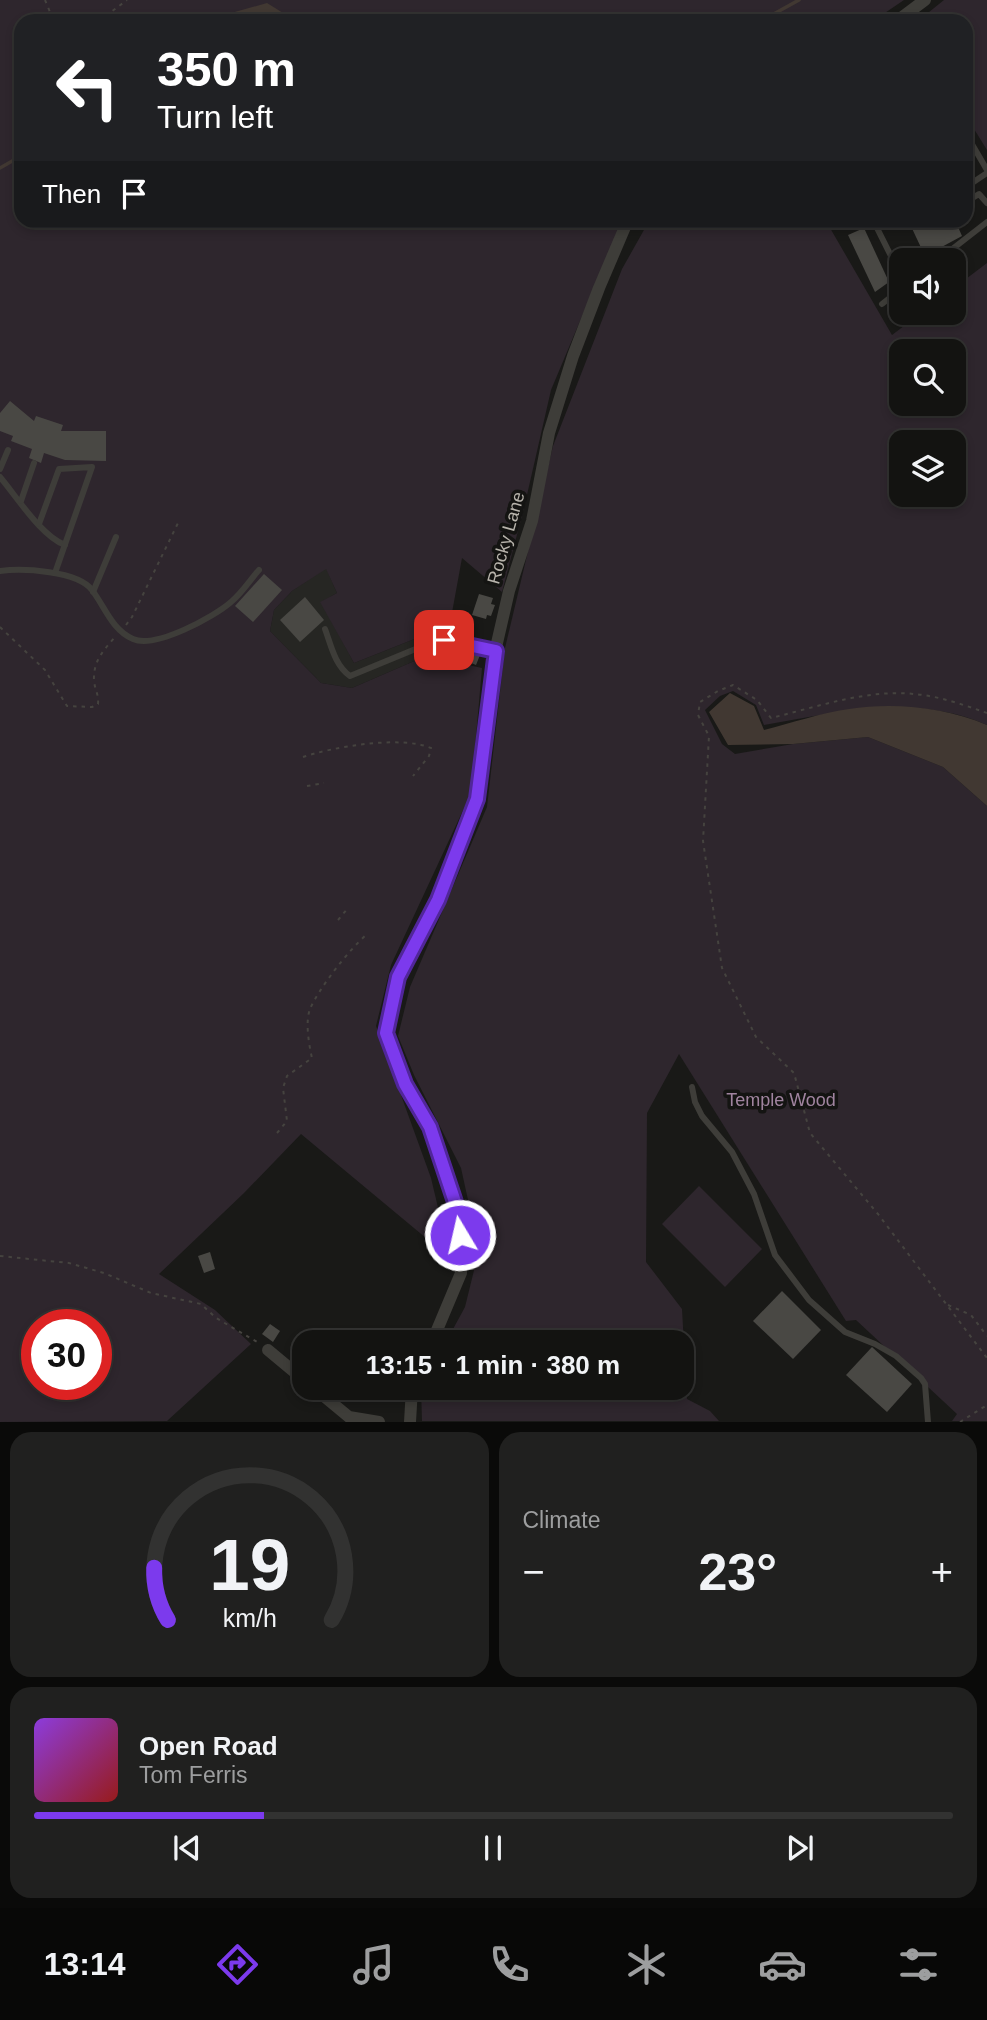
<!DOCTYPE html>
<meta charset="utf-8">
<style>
body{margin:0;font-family:Helvetica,sans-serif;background:#20201f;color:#f1f3f6;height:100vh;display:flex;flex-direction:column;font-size:26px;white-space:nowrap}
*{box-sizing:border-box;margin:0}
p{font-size:23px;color:#9d9e9f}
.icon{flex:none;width:38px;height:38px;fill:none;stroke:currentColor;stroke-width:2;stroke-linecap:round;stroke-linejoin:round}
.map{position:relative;height:1422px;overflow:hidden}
.side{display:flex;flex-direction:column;gap:10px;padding:10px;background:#0a0a09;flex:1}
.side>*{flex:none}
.banner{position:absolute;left:14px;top:14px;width:959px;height:214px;border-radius:21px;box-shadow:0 4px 10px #0003,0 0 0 2px #323231;background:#202124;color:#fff;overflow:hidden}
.controls{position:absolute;left:889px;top:248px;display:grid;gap:14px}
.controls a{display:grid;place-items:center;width:77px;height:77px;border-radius:14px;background:#131311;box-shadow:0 4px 10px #0003,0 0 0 2px #323231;font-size:35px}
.speed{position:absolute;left:21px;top:1309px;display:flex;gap:14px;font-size:35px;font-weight:700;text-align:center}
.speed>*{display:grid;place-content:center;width:91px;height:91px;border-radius:50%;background:#131311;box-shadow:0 4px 10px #0003,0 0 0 2px #323231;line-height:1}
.speed .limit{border:10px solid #d22;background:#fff;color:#111}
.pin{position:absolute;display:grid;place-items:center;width:60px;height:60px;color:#fff;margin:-30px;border-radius:14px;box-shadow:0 4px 10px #0006}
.me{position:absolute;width:77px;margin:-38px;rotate:351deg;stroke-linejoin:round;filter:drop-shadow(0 0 5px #0008)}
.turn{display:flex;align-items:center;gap:24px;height:147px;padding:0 28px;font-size:32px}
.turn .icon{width:91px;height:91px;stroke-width:2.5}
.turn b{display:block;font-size:49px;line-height:60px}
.then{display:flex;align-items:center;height:66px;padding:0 28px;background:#0003;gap:14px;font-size:26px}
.big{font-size:52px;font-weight:600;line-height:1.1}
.side .tile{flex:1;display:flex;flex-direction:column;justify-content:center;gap:10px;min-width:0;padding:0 24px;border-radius:21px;background:#20201f}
.side .dial{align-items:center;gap:0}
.dial svg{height:182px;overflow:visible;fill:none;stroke:#323231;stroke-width:7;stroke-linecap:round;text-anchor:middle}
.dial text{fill:#f1f3f6;stroke:none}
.song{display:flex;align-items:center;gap:21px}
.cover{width:84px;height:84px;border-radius:10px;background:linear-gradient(135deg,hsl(270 70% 55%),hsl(0 70% 35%))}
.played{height:7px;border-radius:4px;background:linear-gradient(90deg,#7c3aed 25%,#323231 25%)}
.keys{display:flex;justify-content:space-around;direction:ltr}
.heat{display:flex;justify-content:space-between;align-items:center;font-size:38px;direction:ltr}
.side .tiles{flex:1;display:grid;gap:10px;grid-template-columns:1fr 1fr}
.tile:last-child{grid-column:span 2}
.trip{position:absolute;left:292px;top:1330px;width:402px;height:70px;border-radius:21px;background:#131311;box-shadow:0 4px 10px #0003,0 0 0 2px #323231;font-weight:600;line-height:70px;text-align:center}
.tab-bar{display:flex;height:112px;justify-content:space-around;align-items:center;background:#080807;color:#9d9e9f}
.tab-bar .icon{width:49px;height:49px}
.tab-bar .active{color:#7c3aed}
.tab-bar b{font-size:32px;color:#f1f3f6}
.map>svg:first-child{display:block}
.built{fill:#262623}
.green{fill:#2e262d;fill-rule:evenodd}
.water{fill:#413832}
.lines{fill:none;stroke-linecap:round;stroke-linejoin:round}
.stream{stroke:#413832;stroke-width:3.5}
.building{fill:#494844}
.path{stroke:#45433f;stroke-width:2;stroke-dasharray:3.5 5;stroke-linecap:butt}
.lane{stroke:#3e3d39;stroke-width:6}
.street{stroke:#3e3d39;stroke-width:12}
.route-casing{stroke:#51269a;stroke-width:18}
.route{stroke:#7c3aed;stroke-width:12}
.labels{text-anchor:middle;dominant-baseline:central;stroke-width:7;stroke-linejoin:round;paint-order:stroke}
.street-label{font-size:18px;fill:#b7b3ab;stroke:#141412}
.park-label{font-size:18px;fill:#a0849f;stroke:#141412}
</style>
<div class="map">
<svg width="987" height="1422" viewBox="0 0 987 1422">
<rect width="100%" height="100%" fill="#191917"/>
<path class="built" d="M326,568L337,593L321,602L354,663L422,636L426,656L352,688L321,683L270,631L274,610L292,591Z"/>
<g class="green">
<path d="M0,0H904L873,21H21V220L622,221L551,390L524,508L502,592L462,558L451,618L420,625L422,636L354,663L320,602L337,593L326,569L292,591L274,610L270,631L321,683L352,688L426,656L482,668L471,793L391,965L376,1026L431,1178L450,1258L301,1134L244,1193L159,1274L215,1310L251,1344L167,1421L0,1422ZM37,1325H96V1384H37Z"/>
<path d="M944,0H987V150L966,116V21H918Z"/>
<path d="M649,221H826L892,335L921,313H954V288L987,263V725C915,693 839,712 764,725L756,705L733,691L720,696L705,710L722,744L735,754L793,744L868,737L943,767L987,806V1421H952L957,1414L856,1320L846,1321L679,1054L647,1113L646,1262L682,1309L687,1399L710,1411L719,1421H422L421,1388H682V1342H446L465,1307L479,1250L461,1168L414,1075L398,1036L410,987L487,807L505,648L553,446L622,269ZM901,352H954V404H901ZM901,443H954V495H901Z"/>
<path d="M699,1186L762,1249L725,1287L662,1224Z"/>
</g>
<g class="water">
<path d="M267,3L296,21H210L217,17Z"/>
<path d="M730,693L754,706L764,730C792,723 820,713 849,709C893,702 946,707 987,725V806L943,767L868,737L793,744L728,745L709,712Z"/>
</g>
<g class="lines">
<g class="stream">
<path d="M761,21L799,0"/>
<path d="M0,168L21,156"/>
</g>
</g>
<g class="building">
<path d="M908,220H955L962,236L925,256Z"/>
<path d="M864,228L889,282L875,292L848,235Z"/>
<path d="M10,401L34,421L36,416L63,425L61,431H106V461L65,460L44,453L41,463L29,458L32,449L11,441L13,436L0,431V413Z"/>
<path d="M264,574L282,590L253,622L235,606Z"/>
<path d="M479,594L493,598L491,604L495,605L491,616L487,615L486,619L472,615Z"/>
<path d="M305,597L324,620L300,642L280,620Z"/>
<path d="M449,644L480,655L476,665L446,653Z"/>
<path d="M210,1252L215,1269L204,1273L198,1256Z"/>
<path d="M782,1291L821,1330L793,1359L753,1321Z"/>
<path d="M270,1324L280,1331L273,1342L262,1334Z"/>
<path d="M872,1347L912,1384L887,1412L846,1375Z"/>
</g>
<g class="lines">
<g class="path">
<path d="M45,0L50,12L49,21"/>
<path d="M99,21L127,0"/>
<path d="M126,625L132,617L178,523"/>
<path d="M0,627L45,670L67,706L92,707L98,704C99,695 95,690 94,681C93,661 103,651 115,637"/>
<path d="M987,713C964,705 939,696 914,694C867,689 817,707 771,718L757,700L733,685L718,691L700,702L698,715L709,736L703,841L722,968L756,1037L794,1073L810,1133L878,1214L987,1358"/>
<path d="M303,757C333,747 400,735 431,748L429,756L413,776"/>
<path d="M307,786L324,783"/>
<path d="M338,920L348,908"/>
<path d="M277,1133L287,1121L283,1088L287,1076L312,1058C309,1045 305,1022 310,1009C319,988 349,950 366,935"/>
<path d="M0,1256L69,1263L104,1273L151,1293L201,1304L216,1318L259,1343"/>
<path d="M948,1305L971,1315L987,1336"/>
<path d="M960,1422L987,1405"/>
</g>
<g class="lane">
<path d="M966,134L987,170"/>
<path d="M966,187L987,173"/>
<path d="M966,202L979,194L987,203"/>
<path d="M873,220L901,276"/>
<path d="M937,261L987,222"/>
<path d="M882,304L901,289"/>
<path d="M0,469L8,450"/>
<path d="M0,477C17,497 41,536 65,545"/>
<path d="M21,501L34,463"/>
<path d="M39,524L59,469L92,467L55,573"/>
<path d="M0,571C23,568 78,571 92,590C105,607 112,630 133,639C155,649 214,617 231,602C242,593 250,580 259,570"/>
<path d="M93,592L116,537"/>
<path d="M325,629C331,645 335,666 350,676L418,648L444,641L496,651"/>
<path d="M692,1087L695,1102L702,1116L732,1152L754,1194L775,1255L809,1300L845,1332L875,1344L896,1356L921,1378L925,1384L928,1422"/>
</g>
<g class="street">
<path d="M897,21L925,0"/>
<path d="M432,1342L461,1273L460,1217L430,1127L405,1084L386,1033L398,977L438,900L476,799L497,643L509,591L532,521L549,433L573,356L599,288L628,220"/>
<path d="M268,1350L304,1380"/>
<path d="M314,1388L349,1417L379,1422"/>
<path d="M410,1422L412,1388"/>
</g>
</g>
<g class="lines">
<defs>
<path id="route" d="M444,640L496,651L477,799L438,900L398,977L386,1033L405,1084L430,1127L460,1217V1235"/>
</defs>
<use href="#route" class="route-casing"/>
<use href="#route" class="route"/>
</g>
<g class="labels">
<g class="street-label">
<text transform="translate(506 538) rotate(-74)">Rocky Lane</text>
</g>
<g class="park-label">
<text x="781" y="1100">Temple Wood</text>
</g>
</g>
</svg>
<div class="controls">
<a><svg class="icon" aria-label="sound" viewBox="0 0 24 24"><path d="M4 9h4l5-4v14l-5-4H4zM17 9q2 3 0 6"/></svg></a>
<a><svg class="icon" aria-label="search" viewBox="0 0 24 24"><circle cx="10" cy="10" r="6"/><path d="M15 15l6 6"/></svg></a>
<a><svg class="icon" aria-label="layers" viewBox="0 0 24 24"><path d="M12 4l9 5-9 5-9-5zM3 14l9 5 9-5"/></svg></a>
</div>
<div class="speed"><div class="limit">30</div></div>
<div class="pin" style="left:444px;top:640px;background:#d93025"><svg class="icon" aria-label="arrive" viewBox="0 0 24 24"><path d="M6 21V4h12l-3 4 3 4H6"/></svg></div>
<svg class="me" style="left:460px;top:1235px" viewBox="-20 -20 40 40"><circle r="17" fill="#7c3aed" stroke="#fff" stroke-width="3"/><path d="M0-11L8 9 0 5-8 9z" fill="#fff"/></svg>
<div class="trip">13:15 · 1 min · 380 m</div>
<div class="banner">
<div class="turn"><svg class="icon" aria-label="left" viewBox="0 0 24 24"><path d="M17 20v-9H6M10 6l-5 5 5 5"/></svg><div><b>350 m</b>Turn left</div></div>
<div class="then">Then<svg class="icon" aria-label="arrive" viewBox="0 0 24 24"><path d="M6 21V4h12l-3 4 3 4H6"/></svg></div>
</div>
</div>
<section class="side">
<div class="tiles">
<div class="tile dial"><svg viewBox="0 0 100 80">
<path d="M14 69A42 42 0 1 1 86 69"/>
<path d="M14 69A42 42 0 0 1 8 46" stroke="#7c3aed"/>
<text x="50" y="56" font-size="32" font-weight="700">19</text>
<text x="50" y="72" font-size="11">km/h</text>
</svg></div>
<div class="tile"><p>Climate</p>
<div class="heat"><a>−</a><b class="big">23°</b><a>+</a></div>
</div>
<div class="tile">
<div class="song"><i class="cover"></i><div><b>Open Road</b><p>Tom Ferris</p></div></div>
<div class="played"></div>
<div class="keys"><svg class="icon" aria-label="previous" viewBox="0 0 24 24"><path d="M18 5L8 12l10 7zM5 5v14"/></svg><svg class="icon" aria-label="pause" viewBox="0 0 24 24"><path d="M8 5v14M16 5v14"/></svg><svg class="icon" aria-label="next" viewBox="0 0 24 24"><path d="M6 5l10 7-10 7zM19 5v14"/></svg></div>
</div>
</div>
</section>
<nav class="tab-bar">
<b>13:14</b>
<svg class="icon active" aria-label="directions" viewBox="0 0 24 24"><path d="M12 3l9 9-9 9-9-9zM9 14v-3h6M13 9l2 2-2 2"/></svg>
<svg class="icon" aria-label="music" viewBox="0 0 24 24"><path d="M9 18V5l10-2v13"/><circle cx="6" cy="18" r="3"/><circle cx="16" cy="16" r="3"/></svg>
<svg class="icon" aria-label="phone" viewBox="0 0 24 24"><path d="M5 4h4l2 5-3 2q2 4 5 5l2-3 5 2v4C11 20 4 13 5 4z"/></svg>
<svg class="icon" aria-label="climate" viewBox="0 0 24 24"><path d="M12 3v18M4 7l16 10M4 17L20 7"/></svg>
<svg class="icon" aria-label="car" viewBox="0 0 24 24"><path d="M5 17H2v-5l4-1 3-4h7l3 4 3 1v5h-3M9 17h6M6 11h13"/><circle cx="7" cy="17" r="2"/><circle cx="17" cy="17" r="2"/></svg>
<svg class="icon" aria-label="filters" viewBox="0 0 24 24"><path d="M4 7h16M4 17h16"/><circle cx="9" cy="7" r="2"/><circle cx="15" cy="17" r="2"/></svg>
</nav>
